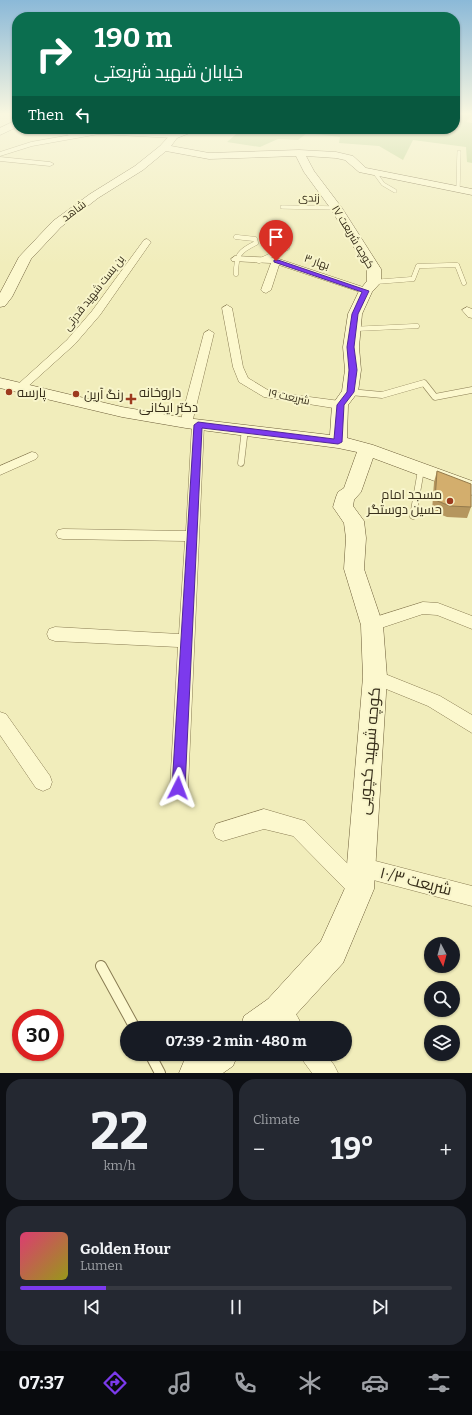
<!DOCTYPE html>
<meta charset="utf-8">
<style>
body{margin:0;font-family:Bitter,Cairo,serif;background:#242831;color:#f1f3f6;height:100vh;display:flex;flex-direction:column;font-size:15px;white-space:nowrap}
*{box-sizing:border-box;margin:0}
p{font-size:13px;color:#9ea1a6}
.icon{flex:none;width:22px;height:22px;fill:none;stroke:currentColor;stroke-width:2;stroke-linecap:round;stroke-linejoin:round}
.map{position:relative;height:1073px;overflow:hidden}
.drawer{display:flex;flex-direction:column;gap:6px;padding:6px;background:#0d0f14;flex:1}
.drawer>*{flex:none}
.guide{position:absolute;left:12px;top:12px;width:448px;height:122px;border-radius:16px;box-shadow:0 1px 3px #0004;background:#0b6e4f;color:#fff;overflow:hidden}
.needle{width:26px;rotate:174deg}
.buttons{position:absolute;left:424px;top:937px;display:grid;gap:8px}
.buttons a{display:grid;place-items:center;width:36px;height:36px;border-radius:50%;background:#171b24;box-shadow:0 1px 3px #0004;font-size:20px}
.speed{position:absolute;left:12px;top:1009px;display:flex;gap:8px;font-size:20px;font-weight:700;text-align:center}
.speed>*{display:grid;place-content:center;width:52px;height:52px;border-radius:50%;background:#171b24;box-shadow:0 1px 3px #0004;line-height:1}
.speed .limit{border:6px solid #d22;background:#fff;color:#111}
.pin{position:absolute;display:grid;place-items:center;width:34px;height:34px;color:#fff;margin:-41px -17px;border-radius:50% 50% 50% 0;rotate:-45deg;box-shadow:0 0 4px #0007}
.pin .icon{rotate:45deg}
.me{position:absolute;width:44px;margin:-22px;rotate:3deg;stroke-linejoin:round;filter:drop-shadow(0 0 3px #0008)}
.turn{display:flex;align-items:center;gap:14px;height:84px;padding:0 16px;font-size:18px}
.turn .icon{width:52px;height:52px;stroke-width:2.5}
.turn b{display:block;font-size:28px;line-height:34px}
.then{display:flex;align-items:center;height:38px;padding:0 16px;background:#0003;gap:8px;font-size:15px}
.big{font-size:30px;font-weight:700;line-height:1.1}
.drawer .card{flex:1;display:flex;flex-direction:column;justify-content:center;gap:6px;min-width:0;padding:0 14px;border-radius:16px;background:#242831}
.drawer .dial{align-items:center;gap:0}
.dial b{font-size:52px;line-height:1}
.song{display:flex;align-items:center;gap:12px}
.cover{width:48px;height:48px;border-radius:6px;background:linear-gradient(135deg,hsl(340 70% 55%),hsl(60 70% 35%))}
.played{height:4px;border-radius:2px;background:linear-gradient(90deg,#7c3aed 20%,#363941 20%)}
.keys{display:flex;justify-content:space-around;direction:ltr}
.heat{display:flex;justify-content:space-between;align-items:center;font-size:22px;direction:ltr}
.drawer .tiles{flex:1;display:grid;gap:6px;grid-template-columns:1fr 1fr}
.card:last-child{grid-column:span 2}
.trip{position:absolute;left:120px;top:1021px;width:232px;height:40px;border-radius:20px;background:#171b24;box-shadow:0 1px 3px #0004;font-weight:700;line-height:40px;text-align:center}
.tab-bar{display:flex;height:64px;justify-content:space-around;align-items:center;background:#090b0e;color:#9ea1a6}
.tab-bar .icon{width:28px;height:28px}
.tab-bar .active{color:#7c3aed}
.tab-bar b{font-size:18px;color:#f1f3f6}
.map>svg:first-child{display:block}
.green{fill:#bad08e}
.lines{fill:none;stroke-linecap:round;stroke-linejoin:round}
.lane-far3-casing{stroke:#897c53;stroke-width:4}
.lane-far2-casing{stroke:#897c53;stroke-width:5}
.lane-far1-casing{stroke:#897c53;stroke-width:7}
.lane-casing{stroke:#897c53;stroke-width:12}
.street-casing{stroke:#897c53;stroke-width:1}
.secondary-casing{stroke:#6b5c37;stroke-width:1}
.lane-far3{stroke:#fcf8ce;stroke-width:3.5}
.lane-far2{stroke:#fcf8ce;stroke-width:4.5}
.lane-far1{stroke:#fcf8ce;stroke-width:6}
.lane{stroke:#fcf8ce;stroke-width:10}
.street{fill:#fcf8ce;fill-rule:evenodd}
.secondary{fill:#fcf8ce;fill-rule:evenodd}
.wall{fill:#b5965e}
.building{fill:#d3ae6d;stroke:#947a4c}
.route{fill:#7c3aed;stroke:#51269a}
.poi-dot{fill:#9d3a1e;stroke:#f8f5cb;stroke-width:1.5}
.labels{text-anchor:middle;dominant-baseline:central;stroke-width:4;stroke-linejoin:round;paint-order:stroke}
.far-street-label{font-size:11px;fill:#372e1a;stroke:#f8f5cb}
.poi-label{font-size:13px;fill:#372e1a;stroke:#f8f5cb;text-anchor:start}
.near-street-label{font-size:16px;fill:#372e1a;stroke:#f8f5cb}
</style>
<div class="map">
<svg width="472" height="1073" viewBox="0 0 472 1073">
<rect width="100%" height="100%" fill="#f1edbb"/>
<path class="green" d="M455,115H472L466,122L472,123V163L467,162L466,147L413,140L403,160L379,146L339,143L340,137L307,133L298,140L278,139L260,147L227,142L242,129H455Z"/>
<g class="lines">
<defs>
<g id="lane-far3">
<path d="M11,115L17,116"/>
<path d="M58,129L76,136"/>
<path d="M375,173L383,184L395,191"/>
<path d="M458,189L459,152"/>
<path d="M282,207L336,208"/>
</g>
<g id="lane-far2">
<path d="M236,237L255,239L256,243C239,251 236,255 236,274"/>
<path d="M259,261L287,248"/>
<path d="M374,282L413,279L418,266L457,265L464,283"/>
<path d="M353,329L417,326"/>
</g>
<g id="lane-far1">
<path d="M350,392L382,395L424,383L435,397L472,390"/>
<path d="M241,463L245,429"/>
<path d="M413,516L421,470"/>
</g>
<g id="lane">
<path d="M101,966L135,1028"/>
<path d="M150,1054L160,1073"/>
</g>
<g id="street">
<path d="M99,130L174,134L177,136L174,138L99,134L32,146L0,156V152L31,142Z"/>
<path d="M0,157L50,162L54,164L50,166L0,161Z"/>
<path d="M147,239L151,242L100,315L75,344L24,390H16L14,388L16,386L67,340L92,311L144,240Z"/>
<path d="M235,256L276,258L369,289L371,291L366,294L279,265L271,290L266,293L263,292L261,290L271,263L232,261L231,259Z"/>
<path d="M227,305L232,308L243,367L248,378L271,392L340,401L344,402L346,405L344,408L340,409L264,397L239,382L233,367L222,308Z"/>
<path d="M467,307L472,309V318L468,317L462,310Z"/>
<path d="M209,330L214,333L192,423L190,426H182L180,423L204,333Z"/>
<path d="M198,421L202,422L204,425L188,788L186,794L179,797L172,794L170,788L178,647L55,641L49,639L47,634L49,629L55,627L179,634L185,541L63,539L58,538L56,534L58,530L63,529L186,531L192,425L194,422Z"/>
<path d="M32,452L36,453L38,456L36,459L0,475V466Z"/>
<path d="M423,602L438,603L472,616V629L437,615L423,614L372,631L366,630L364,625L366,620Z"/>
<path d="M375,670L440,696L472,715V733L428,706L369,682L367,677L369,672Z"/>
<path d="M0,712L6,714L50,776L52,782L50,788L43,791L36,788L0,735Z"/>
<path d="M264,809L305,821L350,866L353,860L360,857L472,886V906L362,877L366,882L369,889L366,896L359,899L352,896L293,836L264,829L223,841L216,838L213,831L216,824Z"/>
<path d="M279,999C291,1004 298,1016 303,1028H278L268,1010L271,1002Z"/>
<path d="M300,1054H326L334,1065L338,1073H312L304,1062Z"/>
</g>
<g id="secondary">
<path d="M17,120V127L0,135V128Z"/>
<path d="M183,129H197L195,131L177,138L171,146L209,153L299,150L336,152L353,156L366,168L472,189V195L359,172L345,160L336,158L306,156L314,171L342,208L381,269V282L372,292L362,314L359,347L361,370L358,392L348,405L347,438L373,445L472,481V495L373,458L361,492L354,500L353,506L364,521L366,538L364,569L383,625L387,677L374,889L343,963L290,1021L282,1028H240L244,1016L268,999L321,941L345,888L363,677L361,625L344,569L346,538L344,523L333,507L336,497L338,492L344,488L357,452L338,448L186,428L122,417L0,388V378L122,407L186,418L330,435L332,405L342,391L345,370L343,347L348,314L359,291L367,281V269L331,209L304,172L296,156L209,159L166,151L143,170L98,198L61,227L31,259L12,297L5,306L0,307V293L19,257L53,221L90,194L135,166L160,146L171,134Z"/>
<path d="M193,1054H238L233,1066L223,1073H179L184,1061Z"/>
</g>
</defs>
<use href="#lane-far3" class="lane-far3-casing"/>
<use href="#lane-far2" class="lane-far2-casing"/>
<use href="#lane-far1" class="lane-far1-casing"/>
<use href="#lane" class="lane-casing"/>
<use href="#street" class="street-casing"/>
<use href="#secondary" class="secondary-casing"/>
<use href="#lane-far3" class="lane-far3"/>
<use href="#lane-far2" class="lane-far2"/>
<use href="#lane-far1" class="lane-far1"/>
<use href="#lane" class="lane"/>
<use href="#street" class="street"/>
<use href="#secondary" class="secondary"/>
</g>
<path class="wall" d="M437,471L471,507L467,518L447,517L432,511L434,482Z"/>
<path class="building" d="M437,471L471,484V507L450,506L435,500Z"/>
<linearGradient id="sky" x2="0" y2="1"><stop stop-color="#8bb9d8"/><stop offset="0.43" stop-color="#f9f7e0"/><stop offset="1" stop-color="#f9f7e0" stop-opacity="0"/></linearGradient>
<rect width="472" height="265" fill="url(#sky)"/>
<path class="route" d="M274,260H278L369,291L358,314L354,347L357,370L354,392L344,405L342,442L338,444L202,428L185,788L183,792L178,794L174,792L172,788L194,425L198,422L334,439L337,405L347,392L349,370L347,347L352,314L362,292L274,262Z"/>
<g class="poi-dot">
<circle cx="9" cy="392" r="4"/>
<circle cx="76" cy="394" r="4"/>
<path d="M129 393h4v4h4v4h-4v4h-4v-4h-4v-4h4z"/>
<circle cx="450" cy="501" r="4"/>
</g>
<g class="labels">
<g class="far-street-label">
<text transform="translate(309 198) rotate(1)">زندی</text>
<text transform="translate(74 211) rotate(-37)">شاهد</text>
<text transform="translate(353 237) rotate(59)">کوچه شریعت ۱۷</text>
<text transform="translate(317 262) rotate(19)">بهار ۳</text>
<text transform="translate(94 293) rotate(-52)">بن بست شهید قدرتی</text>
<text transform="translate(289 397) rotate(12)">شریعت ۱۹</text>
</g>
<g class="poi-label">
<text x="17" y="392">پارسه</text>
<text x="139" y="392">داروخانه<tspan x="139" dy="15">دکتر ایکانی</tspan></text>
<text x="84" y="394">رنگ آرین</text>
<text x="442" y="494" text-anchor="end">مسجد امام<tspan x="442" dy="15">حسین دوستگر</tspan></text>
</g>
<g class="near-street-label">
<text transform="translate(369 751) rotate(-85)">کوچه شهید کچویی</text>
<text transform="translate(416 881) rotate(14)">شریعت ۱۰/۳</text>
</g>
</g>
</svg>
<div class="buttons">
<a><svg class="needle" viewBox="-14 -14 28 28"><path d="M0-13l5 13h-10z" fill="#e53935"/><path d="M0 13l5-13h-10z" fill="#9ea1a6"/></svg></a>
<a><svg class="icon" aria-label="search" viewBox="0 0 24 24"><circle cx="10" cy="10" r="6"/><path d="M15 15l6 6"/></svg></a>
<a><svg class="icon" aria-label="layers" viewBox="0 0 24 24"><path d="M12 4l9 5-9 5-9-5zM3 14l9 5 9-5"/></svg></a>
</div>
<div class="speed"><div class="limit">30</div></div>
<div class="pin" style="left:276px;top:261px;background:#d93025"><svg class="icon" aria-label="arrive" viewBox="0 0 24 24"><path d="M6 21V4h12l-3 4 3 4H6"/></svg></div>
<svg class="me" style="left:178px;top:788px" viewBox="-20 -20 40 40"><path d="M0-17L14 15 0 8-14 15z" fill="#7c3aed" stroke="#fff" stroke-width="4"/></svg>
<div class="trip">07:39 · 2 min · 480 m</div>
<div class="guide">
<div class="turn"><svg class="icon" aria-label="right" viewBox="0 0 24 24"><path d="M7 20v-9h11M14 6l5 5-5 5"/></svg><div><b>190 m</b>خیابان شهید شریعتی</div></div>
<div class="then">Then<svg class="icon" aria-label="left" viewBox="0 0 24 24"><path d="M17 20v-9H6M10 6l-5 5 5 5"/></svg></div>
</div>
</div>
<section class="drawer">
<div class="tiles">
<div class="card dial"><b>22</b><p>km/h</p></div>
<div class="card"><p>Climate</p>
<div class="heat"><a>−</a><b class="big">19°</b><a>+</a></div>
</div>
<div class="card">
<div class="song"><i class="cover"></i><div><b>Golden Hour</b><p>Lumen</p></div></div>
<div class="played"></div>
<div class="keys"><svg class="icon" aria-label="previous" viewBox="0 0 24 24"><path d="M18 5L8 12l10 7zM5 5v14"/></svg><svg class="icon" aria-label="pause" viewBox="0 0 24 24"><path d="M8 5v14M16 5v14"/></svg><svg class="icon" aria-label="next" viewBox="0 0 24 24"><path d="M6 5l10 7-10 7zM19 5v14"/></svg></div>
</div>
</div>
</section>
<nav class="tab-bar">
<b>07:37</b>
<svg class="icon active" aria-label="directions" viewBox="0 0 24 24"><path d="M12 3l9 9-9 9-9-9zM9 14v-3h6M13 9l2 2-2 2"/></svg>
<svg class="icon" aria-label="music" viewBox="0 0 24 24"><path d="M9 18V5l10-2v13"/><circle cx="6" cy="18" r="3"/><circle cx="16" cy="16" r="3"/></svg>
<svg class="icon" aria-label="phone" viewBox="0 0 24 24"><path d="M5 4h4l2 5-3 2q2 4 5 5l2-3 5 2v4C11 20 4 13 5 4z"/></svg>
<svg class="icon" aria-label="climate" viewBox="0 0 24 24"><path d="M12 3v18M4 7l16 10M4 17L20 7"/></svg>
<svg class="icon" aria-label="car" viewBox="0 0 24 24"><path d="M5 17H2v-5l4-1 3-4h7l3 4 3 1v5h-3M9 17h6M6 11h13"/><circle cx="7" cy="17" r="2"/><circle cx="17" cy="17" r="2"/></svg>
<svg class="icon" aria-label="filters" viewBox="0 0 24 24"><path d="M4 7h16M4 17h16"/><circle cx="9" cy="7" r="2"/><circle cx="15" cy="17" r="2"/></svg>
</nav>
